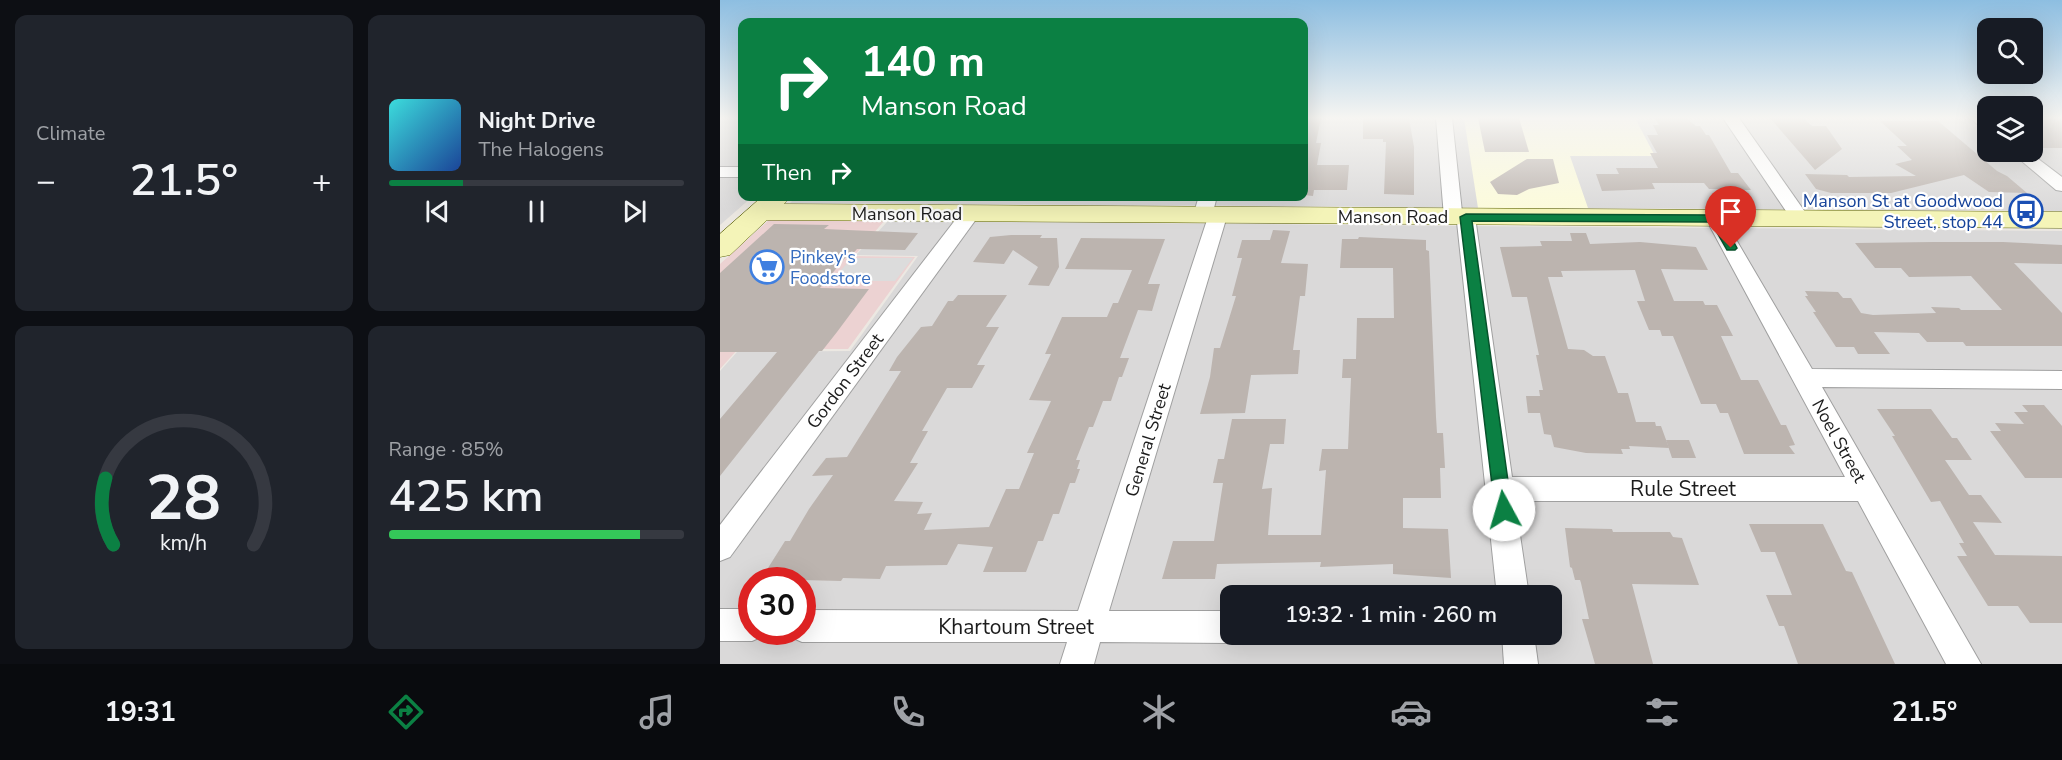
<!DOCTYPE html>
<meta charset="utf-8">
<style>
body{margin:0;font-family:"Nunito Sans",sans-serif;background:#20242c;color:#f1f3f6;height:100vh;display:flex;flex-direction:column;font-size:22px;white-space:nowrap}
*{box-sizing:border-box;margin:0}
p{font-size:20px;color:#9ea1a6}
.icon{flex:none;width:33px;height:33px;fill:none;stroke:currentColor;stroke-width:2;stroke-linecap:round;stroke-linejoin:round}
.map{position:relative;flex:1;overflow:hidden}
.drawer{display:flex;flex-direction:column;gap:15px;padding:15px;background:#0d0f14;width:720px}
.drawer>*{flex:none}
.guide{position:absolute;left:18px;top:18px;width:570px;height:183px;border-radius:12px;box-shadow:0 6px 24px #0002;background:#0b8043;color:#fff;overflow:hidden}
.tools{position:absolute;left:1257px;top:18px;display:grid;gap:12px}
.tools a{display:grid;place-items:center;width:66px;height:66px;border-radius:12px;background:#171b24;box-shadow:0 6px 24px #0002;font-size:30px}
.speed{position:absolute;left:18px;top:567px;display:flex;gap:12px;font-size:30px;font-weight:700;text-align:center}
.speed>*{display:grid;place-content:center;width:78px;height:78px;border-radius:50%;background:#171b24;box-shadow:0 6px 24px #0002;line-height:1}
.speed .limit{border:9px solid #d22;background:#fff;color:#111}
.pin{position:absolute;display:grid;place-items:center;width:51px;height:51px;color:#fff;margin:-62px -26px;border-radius:50% 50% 50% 0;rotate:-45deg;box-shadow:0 0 6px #0007}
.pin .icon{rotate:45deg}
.me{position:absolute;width:66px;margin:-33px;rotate:354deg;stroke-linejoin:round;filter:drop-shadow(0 0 4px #0008)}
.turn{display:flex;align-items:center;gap:21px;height:126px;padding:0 24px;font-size:27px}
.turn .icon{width:78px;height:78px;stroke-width:2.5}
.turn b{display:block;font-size:42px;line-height:51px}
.then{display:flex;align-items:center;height:57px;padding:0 24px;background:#0003;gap:12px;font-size:22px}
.big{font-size:45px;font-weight:600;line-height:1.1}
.drawer .card{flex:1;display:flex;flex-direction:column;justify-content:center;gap:9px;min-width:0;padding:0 21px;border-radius:12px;background:#20242c}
.drawer .dial{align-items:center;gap:0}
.dial svg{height:156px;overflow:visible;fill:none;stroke:#363941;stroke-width:7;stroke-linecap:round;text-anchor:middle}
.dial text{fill:#f1f3f6;stroke:none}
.song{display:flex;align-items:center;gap:18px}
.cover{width:72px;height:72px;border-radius:9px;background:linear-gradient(135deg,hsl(180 70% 55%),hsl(220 70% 35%))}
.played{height:6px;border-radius:3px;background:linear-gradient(90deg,#0b8043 25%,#363941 25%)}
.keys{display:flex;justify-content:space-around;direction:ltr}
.heat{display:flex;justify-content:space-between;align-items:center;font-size:33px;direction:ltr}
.charge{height:9px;border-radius:4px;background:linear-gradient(90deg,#34c759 85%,#363941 0)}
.drawer .tiles{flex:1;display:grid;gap:15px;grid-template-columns:repeat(2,1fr)}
.trip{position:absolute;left:500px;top:585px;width:342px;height:60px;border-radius:12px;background:#171b24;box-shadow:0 6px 24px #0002;font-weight:600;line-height:60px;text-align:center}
.tabs{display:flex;height:96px;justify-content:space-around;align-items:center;background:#090b0e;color:#9ea1a6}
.tabs .icon{width:42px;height:42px}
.tabs .current{color:#0b8043}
.tabs b{font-size:27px;color:#f1f3f6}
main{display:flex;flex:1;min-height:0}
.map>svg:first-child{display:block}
.residential{fill:#dad9d9;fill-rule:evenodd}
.commercial{fill:#ecd2d2}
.education{fill:#fcfbdb}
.parking{fill:#dcdcdc}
.building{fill:#bcb4af}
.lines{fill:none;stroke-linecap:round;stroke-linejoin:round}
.street-casing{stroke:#a0a0a0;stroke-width:2}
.secondary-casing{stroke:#63690c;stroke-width:1}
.street{fill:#fff;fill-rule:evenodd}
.secondary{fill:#f4f4b8;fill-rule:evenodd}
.route{fill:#0b8043;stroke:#07532c;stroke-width:1.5}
.labels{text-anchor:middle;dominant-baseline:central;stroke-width:4.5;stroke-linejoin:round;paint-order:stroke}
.transit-label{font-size:18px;fill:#164399;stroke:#fff;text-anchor:end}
.street-label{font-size:18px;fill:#1c1c1c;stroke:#fff}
.shop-label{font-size:18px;fill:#366cbe;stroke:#fff;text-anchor:start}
.near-street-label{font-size:21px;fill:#1c1c1c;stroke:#fff}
</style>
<main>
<section class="drawer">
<div class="tiles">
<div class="card"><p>Climate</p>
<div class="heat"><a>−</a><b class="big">21.5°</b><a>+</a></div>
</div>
<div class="card">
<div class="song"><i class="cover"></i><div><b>Night Drive</b><p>The Halogens</p></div></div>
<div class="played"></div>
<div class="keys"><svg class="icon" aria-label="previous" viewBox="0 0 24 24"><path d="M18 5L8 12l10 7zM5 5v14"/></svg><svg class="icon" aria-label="pause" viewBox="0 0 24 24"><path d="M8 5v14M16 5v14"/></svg><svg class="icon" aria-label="next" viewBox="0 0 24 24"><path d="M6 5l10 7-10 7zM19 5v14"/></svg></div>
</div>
<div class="card dial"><svg viewBox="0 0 100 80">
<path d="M14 69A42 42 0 1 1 86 69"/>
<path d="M14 69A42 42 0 0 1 10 35" stroke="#0b8043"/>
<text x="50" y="56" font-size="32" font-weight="700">28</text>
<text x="50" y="72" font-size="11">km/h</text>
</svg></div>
<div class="card"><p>Range · 85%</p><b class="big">425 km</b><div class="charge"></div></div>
</div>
</section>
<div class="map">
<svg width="1342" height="664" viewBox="0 0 1342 664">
<rect width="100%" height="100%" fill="#ece8e2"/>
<g class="residential">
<path d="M0,118H22V196L32,197L0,225Z"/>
<path d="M584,118H1267L1268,152H1312L1313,118H1342V211L70,203L77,196H584Z"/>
<path d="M168,221L1342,231V664H0V371L17,352L130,351L198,256L136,255ZM32,580H82V632H32ZM510,596H831V634H510Z"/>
</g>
<path class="commercial" d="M50,219L165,220L134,256L195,257L128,349H18L0,369V264Z"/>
<path class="education" d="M744,118H915L935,156H850L868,208H758Z"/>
<path class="parking" d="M132,258H193L175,281H111Z"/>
<g class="building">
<path d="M584,118H601L596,143H601L597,165H629L627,190H594L593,196L584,195Z"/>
<path d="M643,118H689L694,147V195L664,194L666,142H663V139H643Z"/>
<path d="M758,118H799L809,152H765Z"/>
<path d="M935,118H966L976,126H980L986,135H989L1011,173H1018L1031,190H1024L1027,193L1004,192L1002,189H989L984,183H932L935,189L882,191L876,174H899L896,168H938L930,153H937L927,135H938L933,125H939Z"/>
<path d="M1050,118H1083L1092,126H1106L1122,149L1095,170Z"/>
<path d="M1312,118H1342V148H1322L1312,140Z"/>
<path d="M1160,121H1218L1277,171L1287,176L1307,193L1269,192L1244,175L1171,193H1111L1096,189L1085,174L1127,175L1129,177L1196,176L1175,164L1192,160L1177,146H1187Z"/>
<path d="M807,159H833L839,183L809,189L797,195L778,194L770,182Z"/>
<path d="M54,224L109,225L104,229L198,233L185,250L137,249L129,258H125L100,288L149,289L117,332L102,351H99L0,476V419L57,352H0V273Z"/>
<path d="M553,230L570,231L561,263L588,264L585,296H580L573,350H580L578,374L531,375L525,413L480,414L490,377L494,348H500L516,296H512L522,258H517L522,240H550Z"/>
<path d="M850,233H866L870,244L920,242L976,247L988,270L941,269L954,301H983L985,305H997L1013,336H1001L1021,380H1038L1061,425H1066L1075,445L1069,446L1075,454H1024L1008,413H1000L996,404H981L953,336H942L940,330H929L917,301H925L915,270L841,271L843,277H828L848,349L864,350L873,356H885L898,393H908L916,422H935L936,426H941L949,448L909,446L910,449H901L903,454L866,453L834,447L831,435L824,434L820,413H808L806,396H820L819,390H823L816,355H819L807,297H792L780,247L822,246L820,241H852Z"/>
<path d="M291,235H322L320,238H337L339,267L329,286L308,285L318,267L293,250L284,264L253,262L270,237Z"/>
<path d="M639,237L706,240V250L709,251L716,417L717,433H723L725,468H720L721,498H683V528L728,529L731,578L673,574V564L600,567L601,562L497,564L495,579H442L453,541H494L503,483H493L498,459H504L512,419H566L564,444H550L542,489L552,488L548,535H601L606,470L599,471L602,449H628L631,378H622L623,359H636L637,318H674L673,268H620L622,239H638Z"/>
<path d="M361,238L445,239L428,284H440L432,311L418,310L400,358H409L402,377H399L391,401H383L373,427H369L356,460H360L357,469H360L355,483H350L339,514H333L323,541H318L306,572H263L273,547L238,544L227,565L166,566L160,579L123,578L121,581L41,579L65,541H70L89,509L113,475L92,476L106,458L127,457L181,371H169L177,357L201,327L212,326L228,301H233L238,295H287L266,327H279L257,365H265L252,388H227L202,431H208L190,463H198L174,501L203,502L197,514L212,513L204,530L269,527L286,489H299L314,453H307L331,401L309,400L331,354H325L342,317H387L393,303H398L412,270L345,269Z"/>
<path d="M1213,242H1283L1342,245V264L1294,263L1342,313V346H1246L1243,342H1207L1199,333L1154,332L1170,354H1138L1134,347H1116L1093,312H1096L1085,296H1088L1085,291L1118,292L1123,298H1131L1141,313L1153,315L1216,313L1211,307L1239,308L1241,310H1282L1251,276L1189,277L1181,268H1155L1135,243Z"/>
<path d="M1302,405H1324L1342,426V478H1305L1270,431H1281L1275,423L1304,424L1294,412H1308Z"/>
<path d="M1157,409H1211L1232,438H1237L1252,460H1225L1249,495H1261L1282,523L1253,522L1275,555L1342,556V623H1310L1298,606H1268L1237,556H1247L1239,543H1244L1220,501L1211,502L1172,436H1175Z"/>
<path d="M946,440H969L976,458H952Z"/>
<path d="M1029,524H1103L1126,571L1132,572L1175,664H1078L1064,626H1059L1046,595H1072L1055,552H1041Z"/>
<path d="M845,528L892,529L893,532H950L953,537L962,538L979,585L912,584L933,664H875L862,619H869L861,583L860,580H855L852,568L850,567Z"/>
</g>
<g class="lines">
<defs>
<g id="street">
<path d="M716,118H732L742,212L753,213L755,217L792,477H1125L986,219L988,215H1002L1004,219L1092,369L1342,371V389L1102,387L1261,664H1226L1138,501H795L809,596H777L737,222L726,221L724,217Z"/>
<path d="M1003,118H1019L1090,219L1088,223H1074Z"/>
<path d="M1251,118H1268V131L1262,129Z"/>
<path d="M1291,152H1309L1342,177V191L1336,190Z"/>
<rect x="0" y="167" width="22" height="10"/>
<path d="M479,196H497L493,212H505L507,216L389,611H510V634H523L521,638L510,643L380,642L374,664H340L347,642H82L71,637L68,632H82V610L358,611L487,220H475L473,216Z"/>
<path d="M250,208L257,210L259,214L257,218L10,557L0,561V525L243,210Z"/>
<path d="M0,609H32V632H45L43,636L32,641H0Z"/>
<path d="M782,634H814L818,664H784Z"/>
</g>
<path id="secondary" d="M43,196H66L68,199L64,204L1342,212V228L47,220L10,255L0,257V234Z"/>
</defs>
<use href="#street" class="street-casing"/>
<use href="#secondary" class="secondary-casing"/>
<use href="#street" class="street"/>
<use href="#secondary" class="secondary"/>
</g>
<linearGradient id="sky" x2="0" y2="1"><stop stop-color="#8dbee1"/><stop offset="0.56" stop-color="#f6f5f2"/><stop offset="1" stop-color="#f6f5f2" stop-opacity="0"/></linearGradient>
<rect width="1342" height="211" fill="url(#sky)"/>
<path class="route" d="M746,214L995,215L1001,219L1017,248L1015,250H1007L991,222L752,221L792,510L790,515L784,518L778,515L775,510L740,217Z"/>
<defs>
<symbol id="bus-ring" viewBox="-11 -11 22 22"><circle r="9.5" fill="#fff" stroke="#1a4fb4" stroke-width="1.5"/><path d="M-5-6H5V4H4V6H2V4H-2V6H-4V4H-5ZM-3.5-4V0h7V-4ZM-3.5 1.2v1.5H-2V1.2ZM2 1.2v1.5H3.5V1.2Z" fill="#1a4fb4"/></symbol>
<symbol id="supermarket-ring" viewBox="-11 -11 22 22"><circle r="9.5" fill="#fff" stroke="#3f7fe0" stroke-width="1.5"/><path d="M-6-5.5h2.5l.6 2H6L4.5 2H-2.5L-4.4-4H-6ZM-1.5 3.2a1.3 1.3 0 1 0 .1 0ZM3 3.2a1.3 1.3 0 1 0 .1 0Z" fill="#3f7fe0"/></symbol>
</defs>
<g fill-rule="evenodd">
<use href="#bus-ring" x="1287" y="192" width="38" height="38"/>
<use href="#supermarket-ring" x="28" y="248" width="38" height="38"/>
</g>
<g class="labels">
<g class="transit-label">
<text x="1283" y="201">Manson St at Goodwood<tspan x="1283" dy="21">Street, stop 44</tspan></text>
</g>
<g class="street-label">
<text x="187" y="214">Manson Road</text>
<text x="673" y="217">Manson Road</text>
<text transform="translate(125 381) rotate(-53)">Gordon Street</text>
<text transform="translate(428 440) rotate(-73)">General Street</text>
<text transform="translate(1119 441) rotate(61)">Noel Street</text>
</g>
<g class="shop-label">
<text x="70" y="257">Pinkey's<tspan x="70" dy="21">Foodstore</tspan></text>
</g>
<g class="near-street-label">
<text x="963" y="489">Rule Street</text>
<text x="296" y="627">Khartoum Street</text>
</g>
</g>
</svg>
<div class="tools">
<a><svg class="icon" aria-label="search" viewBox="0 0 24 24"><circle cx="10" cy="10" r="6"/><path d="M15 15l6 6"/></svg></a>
<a><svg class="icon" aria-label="layers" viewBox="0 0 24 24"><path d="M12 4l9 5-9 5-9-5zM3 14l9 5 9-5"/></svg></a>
</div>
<div class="speed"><div class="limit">30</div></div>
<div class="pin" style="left:1011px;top:248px;background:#d93025"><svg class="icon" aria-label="arrive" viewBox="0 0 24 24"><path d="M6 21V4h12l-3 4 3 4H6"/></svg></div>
<svg class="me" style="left:784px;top:510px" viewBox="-20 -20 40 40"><circle r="19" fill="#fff"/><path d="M0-13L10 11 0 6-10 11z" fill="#0b8043"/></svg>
<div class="trip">19:32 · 1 min · 260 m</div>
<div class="guide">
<div class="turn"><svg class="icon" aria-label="right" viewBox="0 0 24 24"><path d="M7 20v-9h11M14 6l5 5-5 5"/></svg><div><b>140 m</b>Manson Road</div></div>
<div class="then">Then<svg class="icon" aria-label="right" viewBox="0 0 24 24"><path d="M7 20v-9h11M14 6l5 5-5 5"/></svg></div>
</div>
</div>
</main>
<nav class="tabs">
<b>19:31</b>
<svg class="icon current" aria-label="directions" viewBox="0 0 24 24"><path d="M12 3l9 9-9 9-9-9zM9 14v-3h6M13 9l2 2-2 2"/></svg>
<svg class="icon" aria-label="music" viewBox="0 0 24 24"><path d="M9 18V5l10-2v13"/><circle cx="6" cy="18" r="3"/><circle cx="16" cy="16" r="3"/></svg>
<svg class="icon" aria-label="phone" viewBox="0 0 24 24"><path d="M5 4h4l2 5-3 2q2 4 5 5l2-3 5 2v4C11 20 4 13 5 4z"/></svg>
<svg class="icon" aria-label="climate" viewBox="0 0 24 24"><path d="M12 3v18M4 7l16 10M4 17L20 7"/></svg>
<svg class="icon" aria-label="car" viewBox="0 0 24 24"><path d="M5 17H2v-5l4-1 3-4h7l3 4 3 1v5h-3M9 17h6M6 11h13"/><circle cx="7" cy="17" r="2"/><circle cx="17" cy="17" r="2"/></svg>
<svg class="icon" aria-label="filters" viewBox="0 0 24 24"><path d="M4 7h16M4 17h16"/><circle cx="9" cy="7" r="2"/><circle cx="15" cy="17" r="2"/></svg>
<b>21.5°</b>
</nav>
